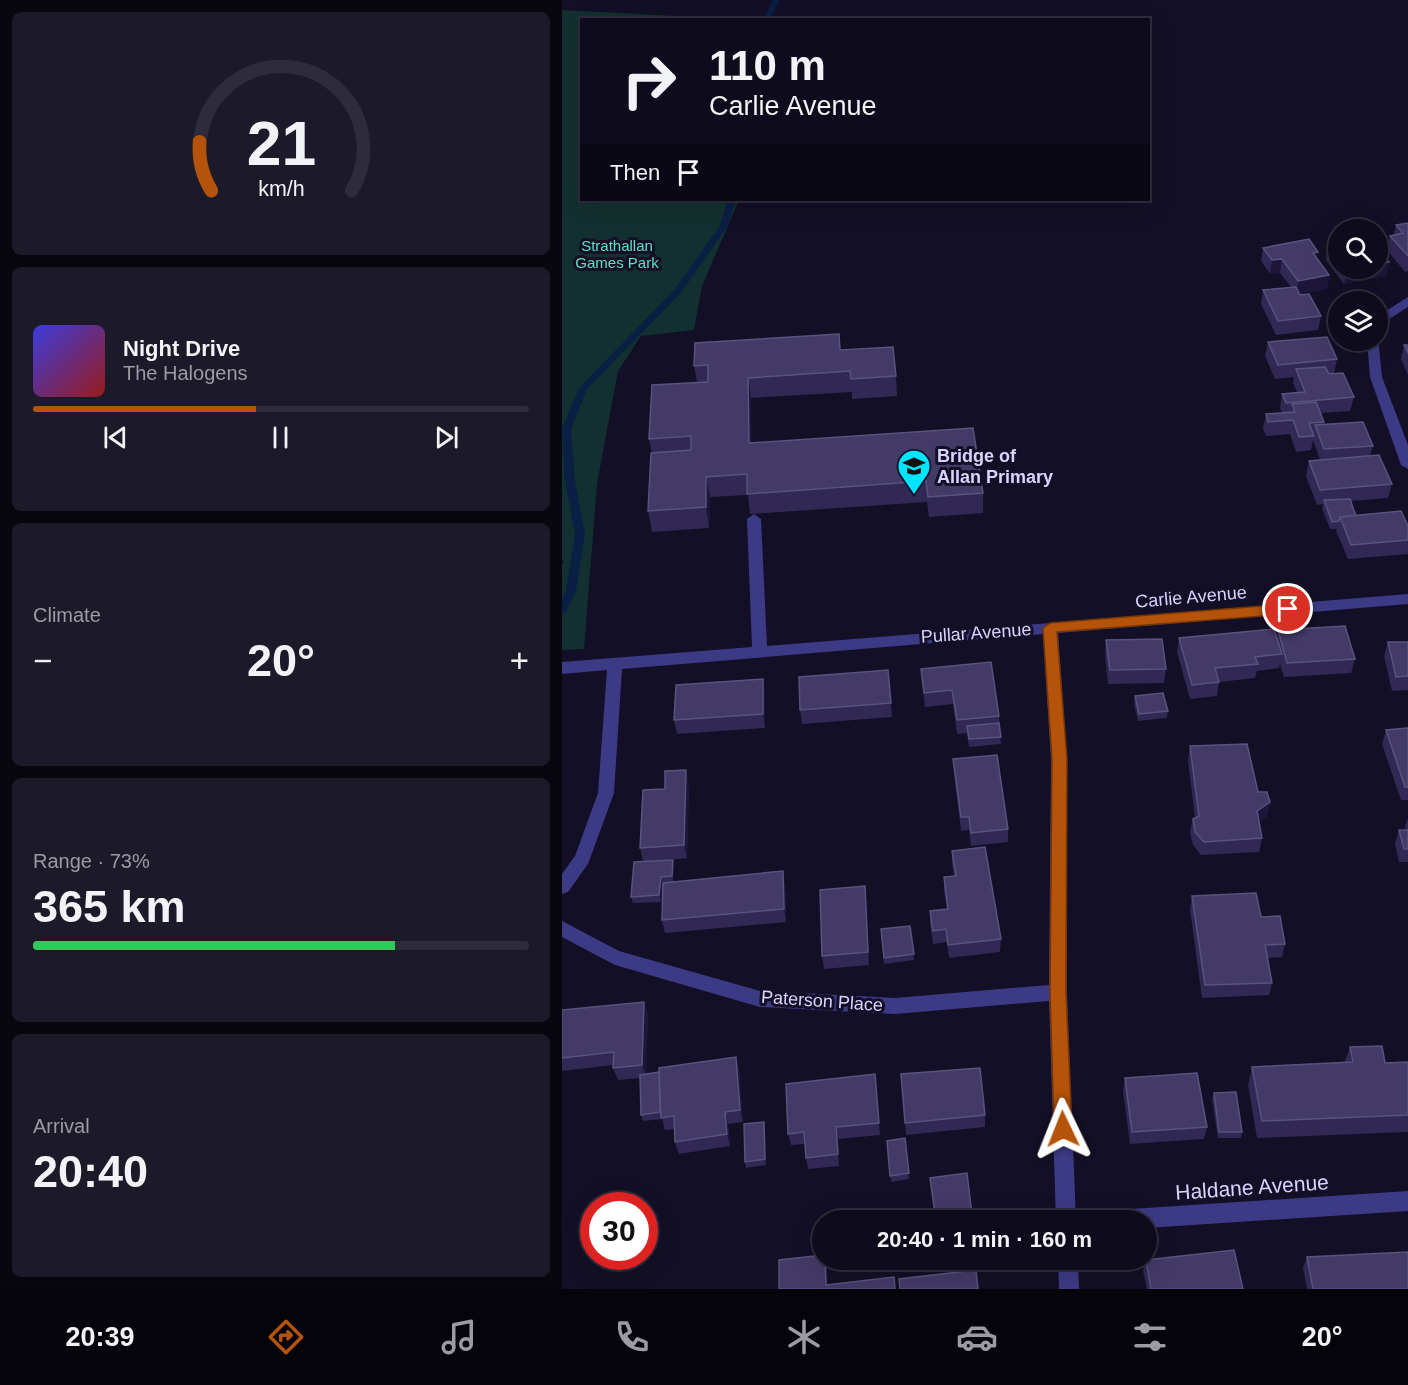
<!DOCTYPE html>
<meta charset="utf-8">
<style>
body{margin:0;font-family:Helvetica,sans-serif;background:#1c1929;color:#f1f3f6;height:100vh;display:flex;flex-direction:column;font-size:22px;white-space:nowrap}
*{box-sizing:border-box;margin:0}
p{font-size:20px;color:#9b9ba3}
.icon{flex:none;width:33px;height:33px;fill:none;stroke:currentColor;stroke-width:2;stroke-linecap:round;stroke-linejoin:round}
.map{position:relative;flex:1;overflow:hidden}
.side{display:flex;flex-direction:column;gap:12px;padding:12px;background:#08060f;width:562px}
.side>*{flex:none}
.hud{position:absolute;left:18px;top:18px;width:570px;height:183px;border-radius:0px;box-shadow:0 6px 24px #0002,0 0 0 2px #2e2b3b;background:#0e0b1c;color:#f1f3f6;overflow:hidden}
.fabs{position:absolute;left:766px;top:219px;display:grid;gap:12px}
.fabs a{display:grid;place-items:center;width:60px;height:60px;border-radius:50%;background:#0e0b1c;box-shadow:0 6px 24px #0002,0 0 0 2px #2e2b3b;font-size:30px}
.speed{position:absolute;left:18px;top:1192px;display:flex;gap:12px;font-size:30px;font-weight:700;text-align:center}
.speed>*{display:grid;place-content:center;width:78px;height:78px;border-radius:50%;background:#0e0b1c;box-shadow:0 6px 24px #0002,0 0 0 2px #2e2b3b;line-height:1}
.speed .limit{border:9px solid #d22;background:#fff;color:#111}
.pin{position:absolute;display:grid;place-items:center;width:51px;height:51px;color:#fff;margin:-26px;border:3px solid #fff;border-radius:50%;box-shadow:0 2px 6px #0007}
.me{position:absolute;width:66px;margin:-33px;rotate:358deg;stroke-linejoin:round;filter:drop-shadow(0 0 4px #0008)}
.turn{display:flex;align-items:center;gap:21px;height:126px;padding:0 30px;font-size:27px}
.turn .icon{width:78px;height:78px;stroke-width:2.5}
.turn b{display:block;font-size:42px;line-height:51px}
.then{display:flex;align-items:center;height:57px;padding:0 30px;background:#0003;gap:12px;font-size:22px}
.big{font-size:45px;font-weight:700;line-height:1.1}
.side .tile{flex:1;display:flex;flex-direction:column;justify-content:center;gap:9px;min-width:0;padding:0 21px;border-radius:9px;background:#1c1929}
.side .dial{align-items:center;gap:0}
.dial svg{height:156px;overflow:visible;fill:none;stroke:#2e2b3b;stroke-width:7;stroke-linecap:round;text-anchor:middle}
.dial text{fill:#f1f3f6;stroke:none}
.song{display:flex;align-items:center;gap:18px}
.cover{width:72px;height:72px;border-radius:9px;background:linear-gradient(135deg,hsl(240 70% 55%),hsl(0 70% 35%))}
.played{height:6px;border-radius:3px;background:linear-gradient(90deg,#b45309 45%,#2e2b3b 45%)}
.keys{display:flex;justify-content:space-around;direction:ltr}
.heat{display:flex;justify-content:space-between;align-items:center;font-size:33px;direction:ltr}
.charge{height:9px;border-radius:4px;background:linear-gradient(90deg,#34c759 73%,#2e2b3b 0)}
.trip{position:absolute;left:250px;top:1210px;width:345px;height:60px;border-radius:30px;background:#0e0b1c;box-shadow:0 6px 24px #0002,0 0 0 2px #2e2b3b;font-weight:700;line-height:60px;text-align:center}
.tabs{display:flex;height:96px;justify-content:space-around;align-items:center;background:#06040b;color:#9b9ba3}
.tabs .icon{width:42px;height:42px}
.tabs .selected{color:#b45309}
.tabs b{font-size:27px;color:#f1f3f6}
main{display:flex;flex:1;min-height:0}
.map>svg:first-child{display:block}
.green{fill:#12302f}
.lines{fill:none;stroke-linecap:round;stroke-linejoin:round}
.stream{fill:#0a1f44;fill-rule:evenodd}
.minor{fill:#3d3a85;fill-rule:evenodd}
.wall{fill:#312854}
.shaded-wall{fill:#1d163a}
.building{fill:#433a66;stroke:#5a527e;stroke-width:1.5}
.route{fill:#b45309;stroke:#753606;stroke-width:1.5}
.labels{text-anchor:middle;dominant-baseline:central;stroke-width:6;stroke-linejoin:round;paint-order:stroke}
.far-park-label{font-size:15px;fill:#5fe0c0;stroke:#130f26}
.poi-label{font-size:18px;font-weight:bold;fill:#d9d4ff;stroke:#130f26;text-anchor:start}
.street-label{font-size:18px;fill:#d9d4ff;stroke:#130f26}
.near-street-label{font-size:21px;fill:#d9d4ff;stroke:#130f26}
</style>
<main>
<section class="side">
<div class="tile dial"><svg viewBox="0 0 100 80">
<path d="M14 69A42 42 0 1 1 86 69"/>
<path d="M14 69A42 42 0 0 1 8 44" stroke="#b45309"/>
<text x="50" y="56" font-size="32" font-weight="700">21</text>
<text x="50" y="72" font-size="11">km/h</text>
</svg></div>
<div class="tile">
<div class="song"><i class="cover"></i><div><b>Night Drive</b><p>The Halogens</p></div></div>
<div class="played"></div>
<div class="keys"><svg class="icon" aria-label="previous" viewBox="0 0 24 24"><path d="M18 5L8 12l10 7zM5 5v14"/></svg><svg class="icon" aria-label="pause" viewBox="0 0 24 24"><path d="M8 5v14M16 5v14"/></svg><svg class="icon" aria-label="next" viewBox="0 0 24 24"><path d="M6 5l10 7-10 7zM19 5v14"/></svg></div>
</div>
<div class="tile"><p>Climate</p>
<div class="heat"><a>−</a><b class="big">20°</b><a>+</a></div>
</div>
<div class="tile"><p>Range · 73%</p><b class="big">365 km</b><div class="charge"></div></div>
<div class="tile"><p>Arrival</p><b class="big">20:40</b></div>
</section>
<div class="map">
<svg width="846" height="1289" viewBox="0 0 846 1289">
<rect width="100%" height="100%" fill="#130f26"/>
<path class="green" d="M0,10L169,19L20,20V200H177L140,286L132,330L79,336L56,371L35,484L22,649L0,650V564L2,563L0,560Z"/>
<g class="lines">
<g class="stream">
<path d="M211,0H217L208,20H201Z"/>
<path d="M166,200H174L165,227L118,294L25,389L9,430L13,481L23,534L14,591L4,612L0,613V599L4,591L13,534L3,481L0,428L17,388L112,290L157,227Z"/>
</g>
<g class="minor">
<path d="M846,297V307L816,326V316Z"/>
<path d="M816,338L820,377L846,445V469L839,465L808,377L805,340H816Z"/>
<path d="M192,514L199,519L205,646L846,594V604L496,633L505,760V992L514,1221H494L487,1001L333,1014L198,1007L53,965L0,937V921L57,951L198,991L333,998L487,985L489,760L481,634L60,669L52,793L26,864L6,892L0,894V874L13,856L36,793L45,670L0,674V662L190,647L185,519Z"/>
<path d="M846,1191V1211L585,1228V1221H528L531,1214L538,1211Z"/>
<path d="M496,1260H516L517,1289H497Z"/>
</g>
</g>
<g class="wall">
<path d="M846,223V271L843,272L825,250L828,236L832,235L834,225Z"/>
<path d="M777,244V268H816L827,262L824,276L782,284L764,260L766,246Z"/>
<path d="M701,248L756,252L755,258L767,275L765,289L737,294L759,316L756,330L714,335L699,304L701,290L729,287L718,273L708,274L699,261Z"/>
<path d="M706,342L775,359L772,374L792,397L788,411L759,413L762,422V425L811,446L808,456L830,484L826,498L789,501L794,516L846,526V554L786,559L774,531L775,529H768L760,508L761,504L755,505L744,476L747,461L758,460L751,440L749,450L734,452L728,434L704,436L701,428L704,414L720,413L718,408L720,394L735,392L731,383L732,377L713,379L703,356Z"/>
<path d="M842,345H846V375L839,359Z"/>
<path d="M278,350L334,376L335,396L290,399V392L189,398V443L421,493V513L367,517L365,502L188,514L186,495L148,497L147,528L90,532L86,511L90,453L87,439L135,382L132,366Z"/>
<path d="M716,630L793,659L789,673L722,677L718,664L717,668L695,671L693,678L657,682L655,696L628,699L615,652L617,638H715Z"/>
<path d="M544,640L604,669L602,683L546,684L543,654Z"/>
<path d="M826,642H846V690L830,691L822,656Z"/>
<path d="M359,669L437,716L439,744L407,747L405,733L395,734L391,704L363,707Z"/>
<path d="M326,670L330,717L240,724L238,710Z"/>
<path d="M203,693V728L115,734L112,720Z"/>
<path d="M573,696L606,711L605,718L576,721L572,704Z"/>
<path d="M846,728V800H839L820,744L824,730Z"/>
<path d="M628,746L696,792L708,802L705,816L697,821L700,838L697,852L639,855L631,845L628,832L631,819L633,818L626,760Z"/>
<path d="M391,759L446,829V842L409,846L407,830L399,831L392,773Z"/>
<path d="M127,783L125,858L94,861L112,867V882L223,885L224,922L103,933L100,920L101,883L99,902L71,903L69,897L81,861L78,848L103,789Z"/>
<path d="M846,818V862H837L833,844L837,830H844L843,826Z"/>
<path d="M390,851L439,939L438,952L387,958L385,942L371,944L368,924V911L385,909L382,891V877L392,876L390,864Z"/>
<path d="M303,886L307,965L262,969L260,956Z"/>
<path d="M630,896L699,917L723,944L720,957L706,958L710,983L707,995L640,998L628,909Z"/>
<path d="M348,926L352,960L322,964L319,929Z"/>
<path d="M0,1010L86,1014L84,1074L174,1057L177,1069L181,1122L166,1124L168,1146L117,1154L113,1142V1129L103,1130L100,1119L81,1121L79,1115L78,1078L56,1080L51,1068V1065L0,1071Z"/>
<path d="M788,1047L823,1063L846,1062V1132L695,1138L686,1085L690,1067L782,1063Z"/>
<path d="M313,1074L318,1135L276,1139L277,1166L246,1169L244,1158L243,1144L229,1145L226,1134Z"/>
<path d="M339,1074L423,1115V1127L344,1135Z"/>
<path d="M563,1078L645,1127L642,1139L568,1144L561,1090Z"/>
<path d="M652,1093L680,1132L679,1138H656L650,1099Z"/>
<path d="M202,1122L203,1128L204,1165L184,1168L183,1162Z"/>
<path d="M343,1138L347,1179L329,1182L325,1141Z"/>
<path d="M369,1184L410,1215V1221H373Z"/>
<path d="M745,1257L846,1289H745L741,1268Z"/>
<path d="M584,1260L681,1289H585L581,1271Z"/>
</g>
<g class="shaded-wall">
<path d="M756,252L754,266L751,253Z"/>
<path d="M720,259L718,273L708,274L710,260Z"/>
<path d="M827,262L824,276L782,284L785,270L794,268H816V264Z"/>
<path d="M767,275L765,289L734,295L736,281Z"/>
<path d="M186,378L189,398L190,463L187,443Z"/>
<path d="M144,477L148,497L147,528L144,507Z"/>
<path d="M201,679L203,693V728L201,714Z"/>
<path d="M124,770L127,783L125,858L122,845Z"/>
<path d="M708,802L705,816L692,825L695,811Z"/>
<path d="M111,860L112,867V883L110,876Z"/>
<path d="M221,871L223,885L224,922L222,909Z"/>
<path d="M99,877L101,883L99,902L97,895Z"/>
<path d="M303,886L304,899L307,965L306,952Z"/>
<path d="M82,1002L86,1014L84,1077L80,1065Z"/>
<path d="M174,1057L177,1069L181,1122L178,1110Z"/>
<path d="M163,1112L166,1124L168,1146L165,1134Z"/>
<path d="M202,1122L203,1128L204,1165L203,1159Z"/>
<path d="M274,1127L276,1139L277,1166L276,1154Z"/>
<path d="M0,1213L1,1215L0,1244Z"/>
<path d="M263,1260L265,1266L266,1289L264,1285Z"/>
</g>
<g class="building">
<path d="M846,223V256L828,236L841,233L834,225Z"/>
<path d="M747,239L756,252L751,253L767,275L736,281L720,259L710,260L701,248Z"/>
<path d="M777,244V260L766,246Z"/>
<path d="M816,249L827,262L816,264Z"/>
<path d="M734,287L738,295L747,294L759,316L716,321L701,290Z"/>
<path d="M277,334L278,350L331,347L334,376L289,379L288,371L186,378L187,443L411,428L421,493L366,497L364,481L185,494V474L144,477V507L86,511L89,453L129,450V436L87,439L90,385L146,382V365L132,366L133,343Z"/>
<path d="M765,337L775,359L716,365L706,342Z"/>
<path d="M842,345H846V353Z"/>
<path d="M763,367L767,374L781,373L792,397L724,403L720,394L743,392L734,369Z"/>
<path d="M754,402L762,422L747,423L752,436L737,437L731,420L706,422L704,414L733,412L730,404Z"/>
<path d="M801,422L811,446L762,449L753,425Z"/>
<path d="M817,455L830,484L758,490L747,461Z"/>
<path d="M788,499L794,516L778,517L777,521L770,522L762,500Z"/>
<path d="M839,511L846,526V540L789,545L778,517Z"/>
<path d="M783,626L793,659L725,663L716,630Z"/>
<path d="M712,629L720,654L693,657L696,664L653,668L657,682L630,685L617,638Z"/>
<path d="M600,639L604,669L548,670L544,640Z"/>
<path d="M826,642H846V676L834,677Z"/>
<path d="M429,662L437,716L395,720L390,690L362,693L359,669Z"/>
<path d="M326,670L329,703L238,710L237,677Z"/>
<path d="M201,679V714L112,720L114,685Z"/>
<path d="M601,693L606,711L577,714L573,696Z"/>
<path d="M437,723L439,737L407,739L405,726Z"/>
<path d="M846,728V787H843L824,730Z"/>
<path d="M685,744L696,792H705L708,802L695,811L700,838L642,842L633,832L631,819L637,816L628,746Z"/>
<path d="M435,755L446,829L409,833L407,817H399L391,759Z"/>
<path d="M124,770L122,845L78,848L81,790L103,789V771Z"/>
<path d="M837,830H846V849H842Z"/>
<path d="M423,847L439,939L386,945L384,929L371,931L368,911L386,909L382,877L394,876L390,851Z"/>
<path d="M111,860L110,876L99,877L97,895L69,897L72,862Z"/>
<path d="M221,871L222,909L100,920L101,883Z"/>
<path d="M303,886L306,952L260,956L258,890Z"/>
<path d="M694,893L699,917L718,916L723,944L703,945L710,983L643,985L630,896Z"/>
<path d="M348,926L352,954L322,958L319,929Z"/>
<path d="M82,1002L80,1065L51,1068L52,1052L0,1058V1010Z"/>
<path d="M820,1046L823,1063L846,1062V1115L700,1121L690,1067L791,1062L788,1047Z"/>
<path d="M174,1057L178,1110L163,1112L165,1134L113,1142L112,1116L99,1118L97,1068Z"/>
<path d="M418,1068L423,1115L343,1123L339,1074Z"/>
<path d="M97,1072L98,1112L79,1115L78,1075Z"/>
<path d="M635,1073L645,1127L570,1132L563,1078Z"/>
<path d="M313,1074L317,1123L274,1127L276,1154L244,1158L242,1132L226,1134L224,1084Z"/>
<path d="M674,1092L680,1132H657L652,1093Z"/>
<path d="M202,1122L203,1159L183,1162L182,1124Z"/>
<path d="M343,1138L347,1173L328,1176L325,1141Z"/>
<path d="M405,1173L410,1215L374,1220L368,1178Z"/>
<path d="M672,1250L681,1289H589L584,1260Z"/>
<path d="M846,1252V1289H751L745,1257Z"/>
<path d="M261,1255V1260H263L264,1285L332,1277L333,1289H217V1260Z"/>
<path d="M414,1270L416,1289H338L337,1279Z"/>
</g>
<path class="route" d="M726,604L733,609L726,614L495,632L505,759L504,992L510,1129L507,1135L501,1138L495,1135L492,1129L488,992L490,759L481,628L488,623Z"/>
<defs>
<symbol id="school-pin" viewBox="-11 -11 22 30"><path d="M0 17L-7.5 6A9.5 9.5 0 1 1 7.5 6Z" fill="#00e5ff" stroke="#130f26"/><path d="M0-5L7-2L0 1L-7-2ZM-4 1L0 2.5L4 1V4Q0 6-4 4Z" fill="#111"/></symbol>
</defs>
<g fill-rule="evenodd">
<use href="#school-pin" x="333" y="447" width="38" height="52"/>
</g>
<g class="labels">
<g class="far-park-label">
<text x="55" y="245">Strathallan<tspan x="55" dy="17">Games Park</tspan></text>
</g>
<g class="poi-label">
<text x="375" y="456">Bridge of<tspan x="375" dy="21">Allan Primary</tspan></text>
</g>
<g class="street-label">
<text transform="translate(629 597) rotate(-5)">Carlie Avenue</text>
<text transform="translate(414 633) rotate(-4)">Pullar Avenue</text>
<text transform="translate(260 1001) rotate(4)">Paterson Place</text>
</g>
<g class="near-street-label">
<text transform="translate(690 1187) rotate(-4)">Haldane Avenue</text>
</g>
</g>
</svg>
<div class="fabs">
<a><svg class="icon" aria-label="search" viewBox="0 0 24 24"><circle cx="10" cy="10" r="6"/><path d="M15 15l6 6"/></svg></a>
<a><svg class="icon" aria-label="layers" viewBox="0 0 24 24"><path d="M12 4l9 5-9 5-9-5zM3 14l9 5 9-5"/></svg></a>
</div>
<div class="speed"><div class="limit">30</div></div>
<div class="pin" style="left:726px;top:609px;background:#d93025"><svg class="icon" aria-label="arrive" viewBox="0 0 24 24"><path d="M6 21V4h12l-3 4 3 4H6"/></svg></div>
<svg class="me" style="left:501px;top:1129px" viewBox="-20 -20 40 40"><path d="M0-17L14 15 0 8-14 15z" fill="#b45309" stroke="#fff" stroke-width="4"/></svg>
<div class="trip">20:40 · 1 min · 160 m</div>
<div class="hud">
<div class="turn"><svg class="icon" aria-label="right" viewBox="0 0 24 24"><path d="M7 20v-9h11M14 6l5 5-5 5"/></svg><div><b>110 m</b>Carlie Avenue</div></div>
<div class="then">Then<svg class="icon" aria-label="arrive" viewBox="0 0 24 24"><path d="M6 21V4h12l-3 4 3 4H6"/></svg></div>
</div>
</div>
</main>
<nav class="tabs">
<b>20:39</b>
<svg class="icon selected" aria-label="directions" viewBox="0 0 24 24"><path d="M12 3l9 9-9 9-9-9zM9 14v-3h6M13 9l2 2-2 2"/></svg>
<svg class="icon" aria-label="music" viewBox="0 0 24 24"><path d="M9 18V5l10-2v13"/><circle cx="6" cy="18" r="3"/><circle cx="16" cy="16" r="3"/></svg>
<svg class="icon" aria-label="phone" viewBox="0 0 24 24"><path d="M5 4h4l2 5-3 2q2 4 5 5l2-3 5 2v4C11 20 4 13 5 4z"/></svg>
<svg class="icon" aria-label="climate" viewBox="0 0 24 24"><path d="M12 3v18M4 7l16 10M4 17L20 7"/></svg>
<svg class="icon" aria-label="car" viewBox="0 0 24 24"><path d="M5 17H2v-5l4-1 3-4h7l3 4 3 1v5h-3M9 17h6M6 11h13"/><circle cx="7" cy="17" r="2"/><circle cx="17" cy="17" r="2"/></svg>
<svg class="icon" aria-label="filters" viewBox="0 0 24 24"><path d="M4 7h16M4 17h16"/><circle cx="9" cy="7" r="2"/><circle cx="15" cy="17" r="2"/></svg>
<b>20°</b>
</nav>
